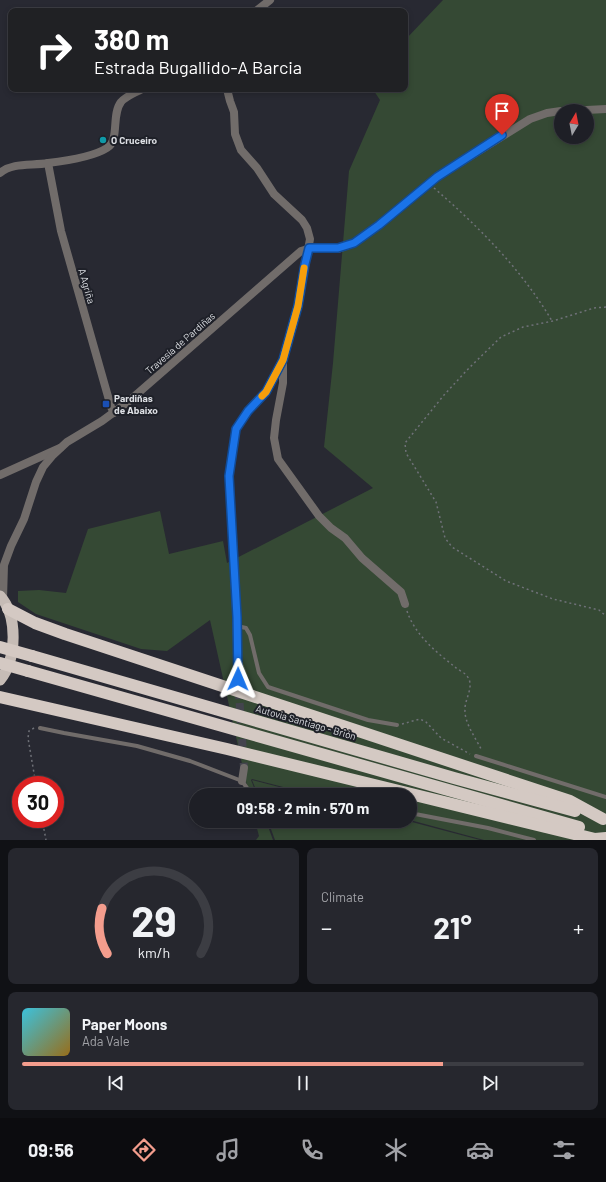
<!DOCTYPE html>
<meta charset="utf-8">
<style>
body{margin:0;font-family:Barlow,sans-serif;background:#26272e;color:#f1f3f6;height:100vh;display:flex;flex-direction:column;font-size:15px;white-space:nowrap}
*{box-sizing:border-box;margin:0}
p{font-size:13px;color:#a1a2a7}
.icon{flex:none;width:22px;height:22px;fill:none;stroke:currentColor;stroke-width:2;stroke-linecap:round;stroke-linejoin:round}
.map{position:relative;height:840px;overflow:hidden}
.panel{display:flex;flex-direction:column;gap:8px;padding:8px;background:#101115;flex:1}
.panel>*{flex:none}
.top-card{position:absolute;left:8px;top:8px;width:400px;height:84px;border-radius:8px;box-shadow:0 2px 6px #0003,0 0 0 1px #3c3d43;background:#202124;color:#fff;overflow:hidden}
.needle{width:26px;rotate:10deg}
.buttons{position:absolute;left:554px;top:104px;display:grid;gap:8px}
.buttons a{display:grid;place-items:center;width:40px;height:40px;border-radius:50%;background:#1e1f26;box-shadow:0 2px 6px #0003,0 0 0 1px #3c3d43;font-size:20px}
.speed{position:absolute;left:12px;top:776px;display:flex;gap:8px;font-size:20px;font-weight:700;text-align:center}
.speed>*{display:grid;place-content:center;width:52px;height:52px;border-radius:50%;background:#1e1f26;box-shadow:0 2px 6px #0003,0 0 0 1px #3c3d43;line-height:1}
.speed .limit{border:6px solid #d22;background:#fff;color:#111}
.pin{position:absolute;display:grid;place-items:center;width:34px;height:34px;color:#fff;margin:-41px -17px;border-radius:50% 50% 50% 0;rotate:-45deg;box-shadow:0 0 4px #0007}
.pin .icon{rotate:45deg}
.me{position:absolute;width:44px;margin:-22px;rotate:1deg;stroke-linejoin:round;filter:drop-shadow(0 0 3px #0008)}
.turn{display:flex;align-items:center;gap:14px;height:84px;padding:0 20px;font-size:18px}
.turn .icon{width:52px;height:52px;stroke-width:2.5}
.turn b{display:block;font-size:28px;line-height:34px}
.big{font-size:30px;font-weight:700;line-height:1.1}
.panel .card{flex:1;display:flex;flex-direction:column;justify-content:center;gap:6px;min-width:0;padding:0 14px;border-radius:8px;background:#26272e}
.panel .dial{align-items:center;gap:0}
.dial svg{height:104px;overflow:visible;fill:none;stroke:#3c3d43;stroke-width:7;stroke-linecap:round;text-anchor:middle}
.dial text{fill:#f1f3f6;stroke:none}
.song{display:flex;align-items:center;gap:12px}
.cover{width:48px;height:48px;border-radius:6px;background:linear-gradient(135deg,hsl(190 70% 55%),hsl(40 70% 35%))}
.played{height:4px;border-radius:2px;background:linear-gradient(90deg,#f49d8d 75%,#3c3d43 75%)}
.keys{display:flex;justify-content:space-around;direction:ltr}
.heat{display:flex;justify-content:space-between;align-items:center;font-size:22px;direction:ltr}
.panel .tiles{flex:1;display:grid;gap:8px;grid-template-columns:1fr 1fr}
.card:last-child{grid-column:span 2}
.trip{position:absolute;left:189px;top:788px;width:228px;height:40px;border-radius:20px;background:#1e1f26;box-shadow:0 2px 6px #0003,0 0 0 1px #3c3d43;font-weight:700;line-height:40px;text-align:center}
.menu{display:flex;height:64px;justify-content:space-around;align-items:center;background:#0c0c0f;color:#a1a2a7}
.menu .icon{width:28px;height:28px}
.menu .selected{color:#f49d8d}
.menu b{font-size:18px;color:#f1f3f6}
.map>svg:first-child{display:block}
.green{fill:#354934;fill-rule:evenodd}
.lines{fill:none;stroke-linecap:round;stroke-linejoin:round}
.minor-tunnel{stroke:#43444d;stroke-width:8;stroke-dasharray:8 4;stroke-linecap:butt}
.path{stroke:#6f7178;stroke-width:1.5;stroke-dasharray:2 3;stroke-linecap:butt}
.service{stroke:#716c6a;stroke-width:4}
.minor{stroke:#716c6a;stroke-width:8}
.tertiary{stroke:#716c6a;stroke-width:8}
.trunk{stroke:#c6bcb6;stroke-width:11}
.motorway{stroke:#d4c9c3;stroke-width:12}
.motorway-bridge{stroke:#d4c9c3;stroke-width:12}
.route-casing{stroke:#114b97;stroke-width:10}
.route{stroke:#1a73e8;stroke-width:7}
.slow{stroke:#f59e0b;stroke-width:7}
.culture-dot{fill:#0f9aa8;stroke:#1e2028;stroke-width:1.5}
.transit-dot{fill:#1a4fb4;stroke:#1e2028;stroke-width:1.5}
.labels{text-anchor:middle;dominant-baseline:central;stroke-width:4;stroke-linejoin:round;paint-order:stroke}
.poi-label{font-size:10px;font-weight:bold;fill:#dddfe4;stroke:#1e2028;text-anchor:start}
.street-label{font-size:10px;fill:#dddfe4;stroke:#1e2028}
</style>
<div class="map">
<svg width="606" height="840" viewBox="0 0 606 840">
<rect width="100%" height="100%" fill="#282932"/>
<g class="green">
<path d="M443,0H606V840H484L410,820V795H314L252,779L251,780L257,795H249L210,620L167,651L141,649L36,614L18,602V591L39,590L66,593L88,529L160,511L169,554L223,541L227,563L373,488L324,447L333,363L349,171L380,100L374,91L358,89H405L406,39ZM561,111H587V137H561Z"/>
<path d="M252,780L310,795H258Z"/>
<path d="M255,821H266L273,840H256L259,836Z"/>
<path d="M268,821H408L480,840H275Z"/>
</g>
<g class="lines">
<path class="minor-tunnel" d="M238,679L244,768"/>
<g class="path">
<path d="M434,188C479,227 522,270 552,321"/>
<path d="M606,307L594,308L553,321L523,327L501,337L469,368L444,395L405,443L406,453L436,502L445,538L452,547L506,581L553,599L599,610L606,616"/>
<path d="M407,611C415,635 436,652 455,667C458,670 464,672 467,676C475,686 465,698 465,709C464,723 476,738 482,751"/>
<path d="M402,724L420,719L426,722L441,738L470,754"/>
<path d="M34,728L29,731L28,738L36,785"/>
<path d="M42,819L46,840"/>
</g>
<g class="service">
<path d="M237,626L246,628L250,635L259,673L268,687L368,720L397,725"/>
<path d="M40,728L64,733L137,746L190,761L242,781L252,795"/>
<path d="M476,756L606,797"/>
<path d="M410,813L488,828L534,840"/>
</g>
<g class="minor">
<path d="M256,11L270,0"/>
<path d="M227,89L230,101L234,112L235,134L241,150L257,168L274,194L302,220L307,228L310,239L298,306L283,360L266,392L248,411L236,429L229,476L236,608L238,679"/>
<path d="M48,163L61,231L111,407L114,413"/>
<path d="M0,173C13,162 32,166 48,163C65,161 93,157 107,148C120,140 111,115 121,102C126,96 135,93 142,89"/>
<path d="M283,361V383L276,420L274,438L278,459L319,516L331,528L345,538L362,558L401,592L405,604"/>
<path d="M0,475L60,448"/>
<path d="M242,781L244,768"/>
</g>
<g class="tertiary">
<path d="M567,111L606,109"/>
<path d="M3,599L4,565L11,546L24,519L36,482L43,467L53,455L67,442L102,421L129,401L301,251L314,247L338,249L354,243L379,225L437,177L530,119L547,113L561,111"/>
</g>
<path class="trunk" d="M0,596C18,616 17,659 0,680"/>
<g class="motorway">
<path d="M8,609L35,623L65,634L570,801L603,819"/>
<path d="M32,656L454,778L575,811"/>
<path d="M28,671L579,827"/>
<path d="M0,697L227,749L595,839L606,838"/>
</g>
<g class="motorway-bridge">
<path d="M0,647L32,656"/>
<path d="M0,663L28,671"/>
</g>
</g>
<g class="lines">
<defs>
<path id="route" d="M238,679L237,617L229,476L236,429L248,411L266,392L283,360L298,306L305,264L309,248H338L354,243L379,225L437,177L502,135"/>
</defs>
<use href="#route" class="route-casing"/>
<use href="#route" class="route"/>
<path class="slow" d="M262,396L266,392L283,360L298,306L304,268"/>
</g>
<circle class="culture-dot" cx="103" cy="140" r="4"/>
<rect class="transit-dot" x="102" y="400" width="8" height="8" rx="2"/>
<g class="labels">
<g class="poi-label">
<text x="111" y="140">O Cruceiro</text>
<text x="114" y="398">Pardiñas<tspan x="114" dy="12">de Abaixo</tspan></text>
</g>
<g class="street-label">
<text transform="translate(87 286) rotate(74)">A Agriña</text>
<text transform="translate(180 343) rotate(-41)">Travesía de Pardiñas</text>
<text transform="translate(306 722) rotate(16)">Autovía Santiago - Brión</text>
</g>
</g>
</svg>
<div class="buttons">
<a><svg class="needle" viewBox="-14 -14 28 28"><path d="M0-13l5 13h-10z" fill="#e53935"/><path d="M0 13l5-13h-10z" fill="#a1a2a7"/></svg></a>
</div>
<div class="speed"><div class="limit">30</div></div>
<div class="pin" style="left:502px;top:135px;background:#d93025"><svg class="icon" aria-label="arrive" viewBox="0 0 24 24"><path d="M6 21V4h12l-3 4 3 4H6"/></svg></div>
<svg class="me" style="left:238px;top:679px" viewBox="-20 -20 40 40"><path d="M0-17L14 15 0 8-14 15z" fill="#1a73e8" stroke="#fff" stroke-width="4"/></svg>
<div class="trip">09:58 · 2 min · 570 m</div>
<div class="top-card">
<div class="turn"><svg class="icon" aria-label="right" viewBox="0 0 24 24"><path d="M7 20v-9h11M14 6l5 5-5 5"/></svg><div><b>380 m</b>Estrada Bugallido-A Barcia</div></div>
</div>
</div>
<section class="panel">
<div class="tiles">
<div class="card dial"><svg viewBox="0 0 100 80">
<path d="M14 69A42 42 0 1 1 86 69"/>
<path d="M14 69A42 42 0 0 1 10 34" stroke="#f49d8d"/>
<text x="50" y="56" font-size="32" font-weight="700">29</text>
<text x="50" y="72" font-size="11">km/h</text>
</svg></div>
<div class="card"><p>Climate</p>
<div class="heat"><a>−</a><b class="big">21°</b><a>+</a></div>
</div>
<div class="card">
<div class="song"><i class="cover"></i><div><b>Paper Moons</b><p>Ada Vale</p></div></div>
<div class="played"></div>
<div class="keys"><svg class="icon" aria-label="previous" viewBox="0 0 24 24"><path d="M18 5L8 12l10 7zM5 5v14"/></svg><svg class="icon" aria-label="pause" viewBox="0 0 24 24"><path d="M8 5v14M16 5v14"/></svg><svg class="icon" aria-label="next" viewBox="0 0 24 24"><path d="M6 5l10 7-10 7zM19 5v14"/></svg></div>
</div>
</div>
</section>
<nav class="menu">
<b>09:56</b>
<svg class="icon selected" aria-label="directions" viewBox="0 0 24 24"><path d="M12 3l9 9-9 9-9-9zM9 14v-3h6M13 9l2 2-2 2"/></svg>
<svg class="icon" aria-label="music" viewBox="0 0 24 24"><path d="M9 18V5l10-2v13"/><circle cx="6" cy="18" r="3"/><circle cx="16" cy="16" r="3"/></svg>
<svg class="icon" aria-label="phone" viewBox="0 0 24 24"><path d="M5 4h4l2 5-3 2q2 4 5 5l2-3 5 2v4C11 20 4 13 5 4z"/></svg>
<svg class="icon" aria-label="climate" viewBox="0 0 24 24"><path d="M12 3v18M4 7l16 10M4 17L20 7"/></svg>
<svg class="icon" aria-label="car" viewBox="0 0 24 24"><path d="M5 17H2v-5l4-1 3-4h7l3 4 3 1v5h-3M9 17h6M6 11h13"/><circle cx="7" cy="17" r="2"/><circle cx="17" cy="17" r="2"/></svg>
<svg class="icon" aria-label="filters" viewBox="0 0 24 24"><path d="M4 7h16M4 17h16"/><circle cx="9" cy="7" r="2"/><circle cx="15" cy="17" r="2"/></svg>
</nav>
